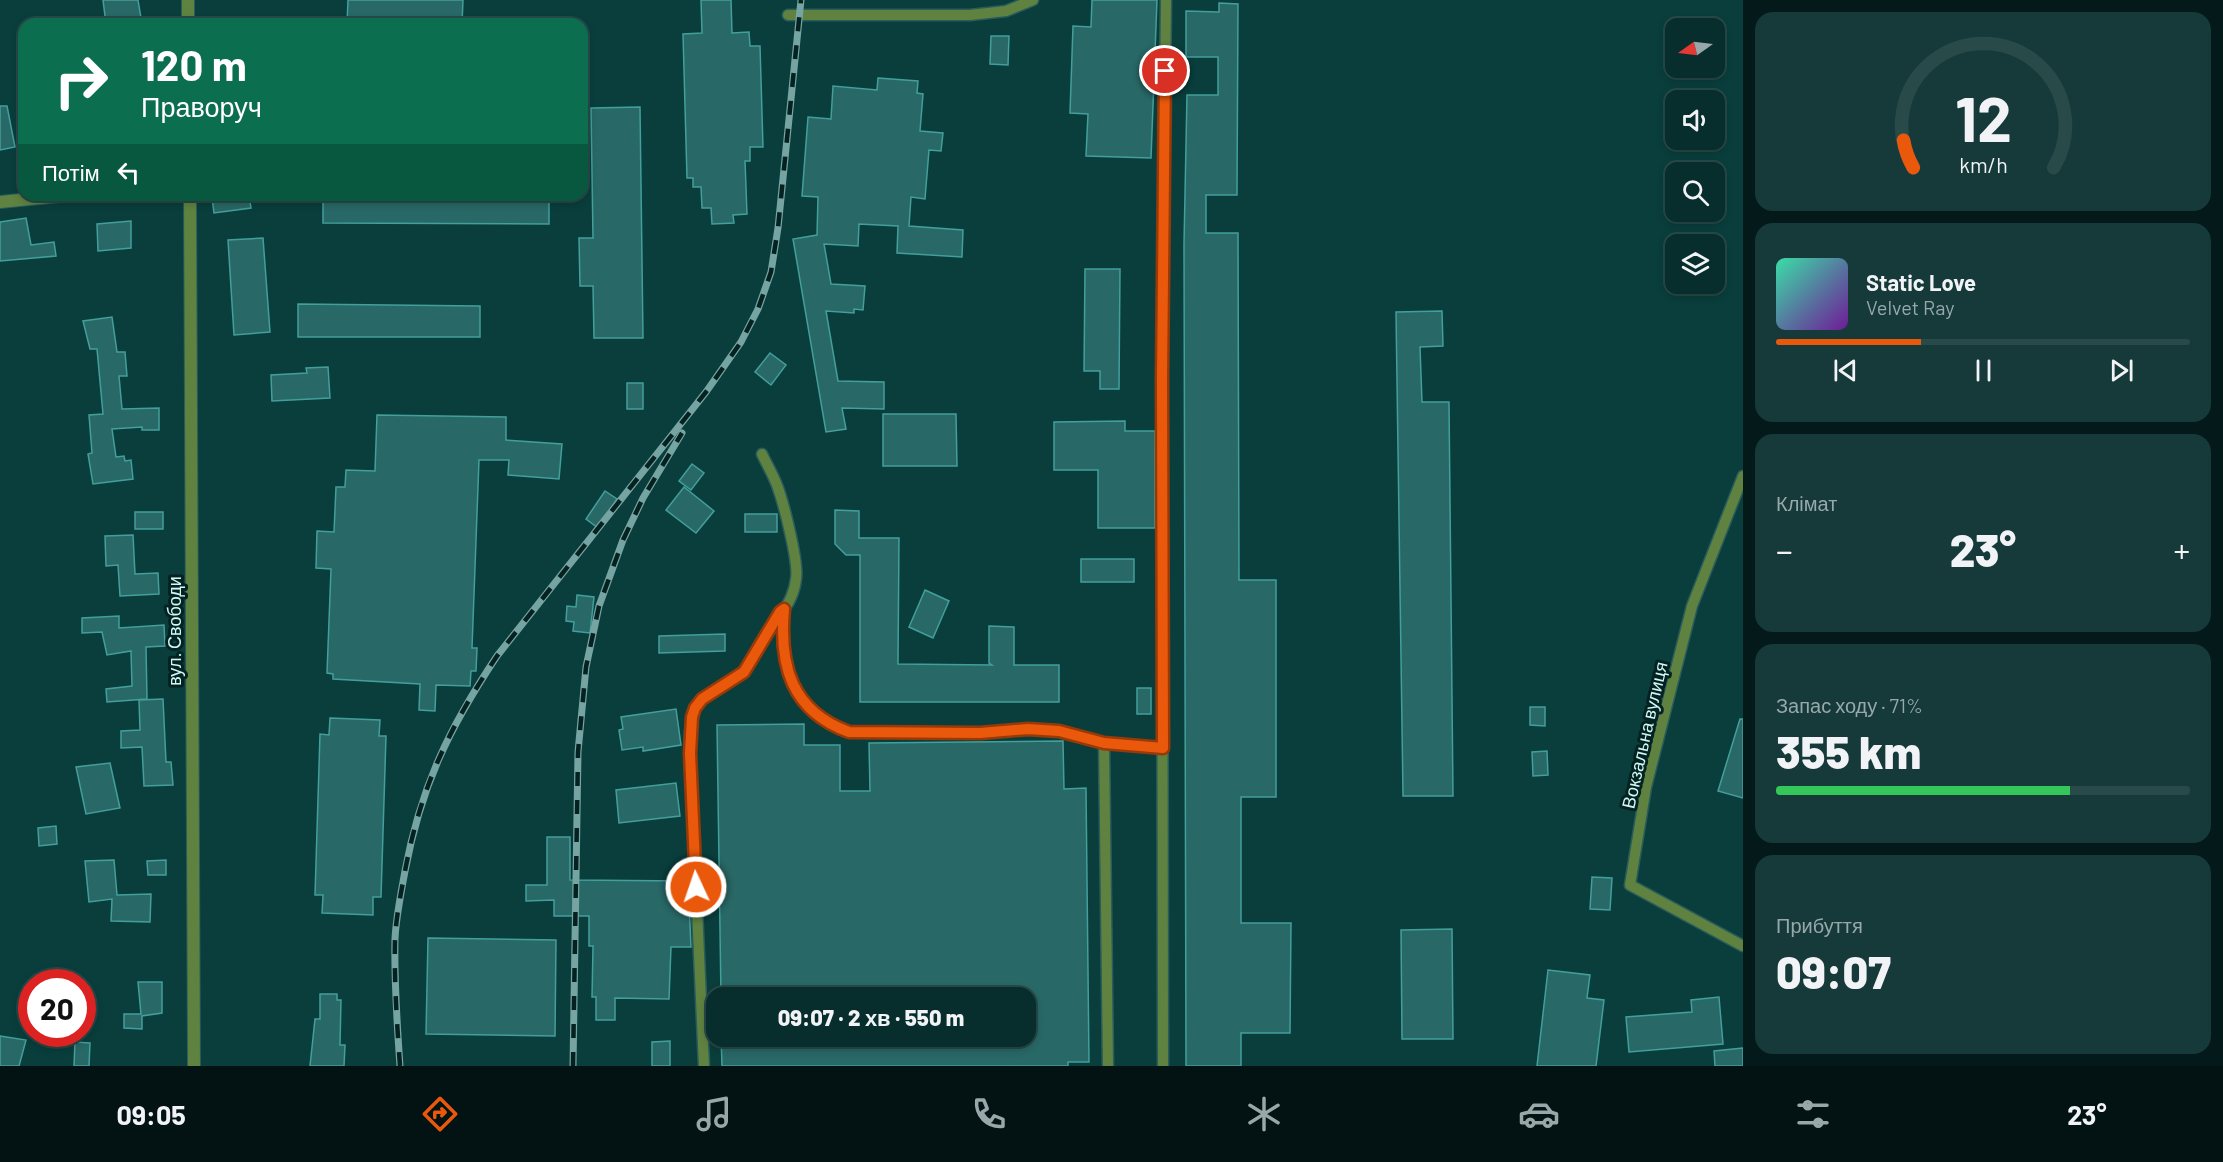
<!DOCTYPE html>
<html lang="uk">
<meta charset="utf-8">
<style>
body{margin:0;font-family:Barlow,sans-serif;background:#153a39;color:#f1f3f6;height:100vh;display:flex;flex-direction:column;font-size:22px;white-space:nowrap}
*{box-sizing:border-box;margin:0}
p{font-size:20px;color:#98a8aa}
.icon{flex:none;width:33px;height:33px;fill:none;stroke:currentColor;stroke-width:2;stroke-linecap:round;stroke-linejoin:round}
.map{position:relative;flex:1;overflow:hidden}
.sheet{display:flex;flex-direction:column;gap:12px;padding:12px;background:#041919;width:480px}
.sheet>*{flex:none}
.top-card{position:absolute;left:18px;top:18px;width:570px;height:183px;border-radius:18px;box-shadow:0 3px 9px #0003,0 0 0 2px #284a49;background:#0b6e4f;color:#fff;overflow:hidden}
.needle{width:39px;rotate:256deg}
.tools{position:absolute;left:1665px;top:18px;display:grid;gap:12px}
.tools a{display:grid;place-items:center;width:60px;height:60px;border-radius:12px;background:#072e2d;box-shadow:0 3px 9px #0003,0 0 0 2px #284a49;font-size:30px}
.speed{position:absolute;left:18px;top:969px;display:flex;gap:12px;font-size:30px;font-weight:700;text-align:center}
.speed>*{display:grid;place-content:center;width:78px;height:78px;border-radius:50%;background:#072e2d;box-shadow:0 3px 9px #0003,0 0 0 2px #284a49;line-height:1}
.speed .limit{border:9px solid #d22;background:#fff;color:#111}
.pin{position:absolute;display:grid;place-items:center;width:51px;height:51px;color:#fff;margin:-26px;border:3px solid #fff;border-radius:50%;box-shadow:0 2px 6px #0007}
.me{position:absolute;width:66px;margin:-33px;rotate:357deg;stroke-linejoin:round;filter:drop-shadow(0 0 4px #0008)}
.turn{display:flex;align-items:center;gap:21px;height:126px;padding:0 24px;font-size:27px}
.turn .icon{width:78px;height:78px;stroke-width:2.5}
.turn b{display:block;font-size:42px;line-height:51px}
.then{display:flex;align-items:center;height:57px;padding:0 24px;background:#0003;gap:12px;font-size:22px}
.big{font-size:45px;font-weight:800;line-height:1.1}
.sheet .widget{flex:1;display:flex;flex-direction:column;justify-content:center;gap:9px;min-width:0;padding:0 21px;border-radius:18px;background:#153a39}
.sheet .dial{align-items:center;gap:0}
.dial svg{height:156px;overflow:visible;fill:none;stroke:#284a49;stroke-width:7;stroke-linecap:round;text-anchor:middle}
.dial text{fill:#f1f3f6;stroke:none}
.song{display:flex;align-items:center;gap:18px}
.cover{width:72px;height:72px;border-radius:9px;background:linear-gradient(135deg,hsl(160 70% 55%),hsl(280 70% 35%))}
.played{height:6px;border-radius:3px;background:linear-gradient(90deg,#ea580c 35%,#284a49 35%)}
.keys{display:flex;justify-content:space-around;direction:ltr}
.heat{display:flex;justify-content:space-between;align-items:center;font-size:33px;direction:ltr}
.charge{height:9px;border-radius:4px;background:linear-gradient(90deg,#34c759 71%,#284a49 0)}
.trip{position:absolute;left:706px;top:987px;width:330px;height:60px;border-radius:18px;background:#072e2d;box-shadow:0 3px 9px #0003,0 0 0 2px #284a49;font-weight:800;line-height:60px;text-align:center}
.menu{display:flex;height:96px;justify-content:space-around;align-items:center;background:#031212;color:#98a8aa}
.menu .icon{width:42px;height:42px}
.menu .selected{color:#ea580c}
.menu b{font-size:27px;color:#f1f3f6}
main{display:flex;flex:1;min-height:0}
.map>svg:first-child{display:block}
.building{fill:#286866;stroke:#439f9c;stroke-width:1.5}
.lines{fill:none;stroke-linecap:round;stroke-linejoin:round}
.service-casing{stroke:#295c5a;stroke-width:13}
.minor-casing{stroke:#295c5a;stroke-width:14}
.service{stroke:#5f8241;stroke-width:10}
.minor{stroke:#5f8241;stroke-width:12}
.rail-casing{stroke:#75a4a2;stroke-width:7}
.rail{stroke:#052221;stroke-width:4.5;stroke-dasharray:14;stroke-linecap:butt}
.route-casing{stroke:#983908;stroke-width:15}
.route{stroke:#ea580c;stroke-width:10}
.labels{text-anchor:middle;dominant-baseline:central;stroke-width:6;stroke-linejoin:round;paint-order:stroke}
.street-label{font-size:18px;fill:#cff9f7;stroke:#052221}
</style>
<main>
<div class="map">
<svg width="1743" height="1066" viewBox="0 0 1743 1066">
<rect width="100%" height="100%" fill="#093e3c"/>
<g class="building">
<path d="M103,0H138L142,24H106Z"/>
<path d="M348,0H463L462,24H347Z"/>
<path d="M701,0H731L732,33L749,32L750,46H760L763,147H750V161H745L747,214L733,215L734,223L712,224L711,208H702L701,187H693V178H687L683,34L702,33Z"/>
<path d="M1092,0H1157L1151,158L1086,156L1088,114L1070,113L1073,26L1091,27Z"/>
<path d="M1219,3L1238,4L1237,195H1206V233H1238L1239,580H1276V797H1241V923H1291L1290,1033H1241V1066H1186L1184,244L1187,95H1218V57H1186V11L1219,12Z"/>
<path d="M991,36H1009L1008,65L990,64Z"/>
<path d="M878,78L918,81L917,93L923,94L920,131L943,133L941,151L929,150L925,199L911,197L909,226L963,230L962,257L897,253L898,226L859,224L858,246L824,244L831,284L865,286L863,310L854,309V313L826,311L838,381L884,382V409L842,408L846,429L826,432L793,239L817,235L818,197L802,196L808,117L831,119L833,86L877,90Z"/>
<path d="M0,106H7L15,147L0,150Z"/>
<path d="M640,107L643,338H594L593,286H580L579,238H593L591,108Z"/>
<path d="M234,195H249L251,208L214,213L212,198Z"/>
<path d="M323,195H549V224L323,223Z"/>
<path d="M26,218L31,245L54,242L56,256L0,261V222Z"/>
<path d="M131,221V248L98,251L97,224Z"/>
<path d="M263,238L270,332L234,335L228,240Z"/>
<path d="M1085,269H1120L1119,389H1100V371H1084Z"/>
<path d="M298,304L480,306V337H298Z"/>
<path d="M1442,311L1443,346L1420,347L1422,402H1449L1453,796H1403L1396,312Z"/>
<path d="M112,317L117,352H125L127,376H119L122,409L159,408V430H142V427L112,429L116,457L124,456L125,461L131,460L133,479L93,484L88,454L92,453L89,415L103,414L97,349H90L83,321Z"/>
<path d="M770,353L786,365L771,385L755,372Z"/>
<path d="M328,367L330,398L272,401L271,375L307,373L306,368Z"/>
<rect x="627" y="383" width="16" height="26"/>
<path d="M883,414H956L957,466H883Z"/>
<path d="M377,415L506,417V440L562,444L559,479L508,475L509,460H479L472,648H477L476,671H471L470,686L436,685L435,711L419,710L420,684L333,679V674L327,673L331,569L316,568L317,531L334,532L336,487H345L346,470L375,471Z"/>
<path d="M1125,421V431H1155V528H1098V470H1054V422Z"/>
<path d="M692,464L704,473L691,490L679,481Z"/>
<path d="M684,487L714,511L696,533L666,510Z"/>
<path d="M605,491L617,499L598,528L586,519Z"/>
<path d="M835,510L859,511V538H899L898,664L992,665L989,663V626L1014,627V665H1059V702H860V555H846L835,544Z"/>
<rect x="135" y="512" width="28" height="17"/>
<rect x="745" y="514" width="32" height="18"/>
<path d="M133,535L135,574L158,573L159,594L120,596L118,565L106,566L105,536Z"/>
<rect x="1081" y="559" width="53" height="23"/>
<path d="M925,590L949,601L933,638L909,627Z"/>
<path d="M577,595L594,597L590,633L573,631L574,622L566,621L567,606L576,607Z"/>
<path d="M119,616V628L164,625L165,646L146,647L147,699L107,702L106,689L132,686L131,651L107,655L102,632L82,633V618Z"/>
<path d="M725,634V651L659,653V636Z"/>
<rect x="1137" y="688" width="14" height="26"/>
<path d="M163,699L166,762H171L173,785L144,786L142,747L121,748V731L140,730L139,700Z"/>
<path d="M1530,707H1545V726L1530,725Z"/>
<path d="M676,709L681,745L643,751V747L622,750L619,730L623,729L621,717Z"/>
<path d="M330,718L380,720L379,736H386L381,897H373V915L322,913L323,895H315L320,734L329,735Z"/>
<path d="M1740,719H1743V798L1718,791Z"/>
<path d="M804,724V745H840V791H870L869,743L1063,741L1064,789L1086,788L1089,1062H1068V1066H722L721,1036H1026V998H721L717,725Z"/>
<path d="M1547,751L1548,775L1533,776L1532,752Z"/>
<path d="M110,763L120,808L86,814L76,767Z"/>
<path d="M676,783L680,816L619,823L616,790Z"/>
<path d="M56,826L57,844L39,846L38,828Z"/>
<path d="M547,837H570V880L688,881L691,947H671L669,999L615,998V1020H596V997H592L593,946H589V916H554V900L526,901V885H547Z"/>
<path d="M114,860L117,895L151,894L150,922L111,921L112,899L89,902L85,861Z"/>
<path d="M166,860V875H148L147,861Z"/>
<path d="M1592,877L1612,878L1610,910L1590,909Z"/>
<path d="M1452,929L1453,1039H1402L1401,930Z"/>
<path d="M428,938L556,940L555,1036L426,1034Z"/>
<path d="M1548,970L1590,975L1587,998L1604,1000L1596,1066H1537Z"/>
<path d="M138,982H162V1013L142,1016V1029L124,1028V1014H141Z"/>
<path d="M320,994H337V1000H341L340,1045H345L344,1066H310L315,1019H320Z"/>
<path d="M1719,997L1723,1044L1629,1052L1626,1017L1692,1012L1691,1000Z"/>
<path d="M0,1036L26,1040L19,1066H0Z"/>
<path d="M670,1041V1066H652V1042Z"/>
<path d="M75,1042L90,1043L89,1066H74Z"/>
<path d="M1743,1048V1066H1715L1714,1051Z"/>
</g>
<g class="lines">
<defs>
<g id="service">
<path d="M788,15H970L1006,11L1033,0"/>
<path d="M1743,476L1692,606L1646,787L1630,885L1743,946"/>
<path d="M784,609C779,666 791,711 849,732L980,733L1028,729L1059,731L1104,743L1108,1066"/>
<path d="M1104,743L1163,748"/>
<path d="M704,1066L690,753V732L695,708L702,699L744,672L780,612C789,607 795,589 796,579C799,563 784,505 778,488C774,476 767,465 762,454"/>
<path d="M1163,1066L1162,379L1166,0"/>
</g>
<g id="minor">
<path d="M188,0V24"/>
<path d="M190,195L194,1066"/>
<path d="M0,202L69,195"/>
</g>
</defs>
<use href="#service" class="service-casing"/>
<use href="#minor" class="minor-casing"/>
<use href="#service" class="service"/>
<use href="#minor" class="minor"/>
<defs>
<g id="rail">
<path d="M400,1066C397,1024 394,981 395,939C396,917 401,893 405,871C421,786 449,728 497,656L706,392L741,342L758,309L771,272L778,228L801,0"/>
<path d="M573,1066L578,752L586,667L599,606L623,540L643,498L682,433"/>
</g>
</defs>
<use href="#rail" class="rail-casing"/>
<use href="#rail" class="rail"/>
</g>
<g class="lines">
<defs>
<path id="route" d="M696,887L690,753L692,717L695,708L702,699L744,672L780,612L784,609C779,665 791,711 849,732L980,733L1028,729L1059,731L1104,743L1163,748L1162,379L1165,71"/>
</defs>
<use href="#route" class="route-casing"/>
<use href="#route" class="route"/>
</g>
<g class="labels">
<g class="street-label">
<text transform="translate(174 631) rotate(-90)">вул. Свободи</text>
<text transform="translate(1644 735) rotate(-77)">Вокзальна вулиця</text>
</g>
</g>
</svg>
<div class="tools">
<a><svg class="needle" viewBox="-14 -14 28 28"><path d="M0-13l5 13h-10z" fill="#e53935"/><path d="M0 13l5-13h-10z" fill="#98a8aa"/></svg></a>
<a><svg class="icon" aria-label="sound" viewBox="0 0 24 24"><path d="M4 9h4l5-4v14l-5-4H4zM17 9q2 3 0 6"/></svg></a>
<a><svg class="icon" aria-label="search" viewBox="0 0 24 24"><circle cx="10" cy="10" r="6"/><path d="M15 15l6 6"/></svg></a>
<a><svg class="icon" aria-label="layers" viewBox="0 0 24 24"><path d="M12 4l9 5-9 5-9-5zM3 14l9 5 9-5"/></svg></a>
</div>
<div class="speed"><div class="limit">20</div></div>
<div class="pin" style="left:1165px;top:71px;background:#d93025"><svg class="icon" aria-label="arrive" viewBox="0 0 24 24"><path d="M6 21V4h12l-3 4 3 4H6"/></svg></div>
<svg class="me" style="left:696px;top:887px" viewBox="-20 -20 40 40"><circle r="17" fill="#ea580c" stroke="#fff" stroke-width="3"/><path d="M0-11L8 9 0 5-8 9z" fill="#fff"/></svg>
<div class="trip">09:07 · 2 хв · 550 m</div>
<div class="top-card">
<div class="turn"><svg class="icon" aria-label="right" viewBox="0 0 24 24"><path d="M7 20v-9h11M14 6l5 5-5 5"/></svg><div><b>120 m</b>Праворуч</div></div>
<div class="then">Потім<svg class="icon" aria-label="left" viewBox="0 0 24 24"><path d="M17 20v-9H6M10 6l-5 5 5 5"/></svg></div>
</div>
</div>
<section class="sheet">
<div class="widget dial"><svg viewBox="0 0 100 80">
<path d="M14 69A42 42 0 1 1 86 69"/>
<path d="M14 69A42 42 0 0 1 9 55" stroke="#ea580c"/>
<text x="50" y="56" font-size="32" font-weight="700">12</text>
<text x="50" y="72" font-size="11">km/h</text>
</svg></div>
<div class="widget">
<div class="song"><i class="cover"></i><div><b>Static Love</b><p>Velvet Ray</p></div></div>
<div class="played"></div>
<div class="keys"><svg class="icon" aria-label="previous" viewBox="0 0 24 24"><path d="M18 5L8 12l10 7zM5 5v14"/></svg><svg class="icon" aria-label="pause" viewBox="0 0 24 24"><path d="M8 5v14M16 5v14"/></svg><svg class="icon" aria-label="next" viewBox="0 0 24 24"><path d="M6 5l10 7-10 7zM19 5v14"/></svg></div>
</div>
<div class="widget"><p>Клімат</p>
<div class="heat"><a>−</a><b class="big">23°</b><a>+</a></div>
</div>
<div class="widget"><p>Запас ходу · 71%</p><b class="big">355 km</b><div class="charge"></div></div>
<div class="widget"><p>Прибуття</p><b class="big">09:07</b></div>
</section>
</main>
<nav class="menu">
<b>09:05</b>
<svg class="icon selected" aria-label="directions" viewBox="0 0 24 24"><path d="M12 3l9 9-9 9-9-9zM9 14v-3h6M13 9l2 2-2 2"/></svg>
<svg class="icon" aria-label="music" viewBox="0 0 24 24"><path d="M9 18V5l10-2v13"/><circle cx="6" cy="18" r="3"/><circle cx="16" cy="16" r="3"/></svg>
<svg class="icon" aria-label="phone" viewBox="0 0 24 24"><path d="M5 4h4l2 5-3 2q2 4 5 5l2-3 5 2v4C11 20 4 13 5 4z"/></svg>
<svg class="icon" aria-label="climate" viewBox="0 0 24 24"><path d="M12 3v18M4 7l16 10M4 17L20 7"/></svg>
<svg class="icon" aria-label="car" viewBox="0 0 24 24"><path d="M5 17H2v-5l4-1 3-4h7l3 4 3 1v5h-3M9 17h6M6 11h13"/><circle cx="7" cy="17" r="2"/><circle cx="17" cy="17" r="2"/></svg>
<svg class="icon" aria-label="filters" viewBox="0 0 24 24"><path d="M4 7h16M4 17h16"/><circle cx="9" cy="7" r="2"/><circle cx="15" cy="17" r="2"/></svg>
<b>23°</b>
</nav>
